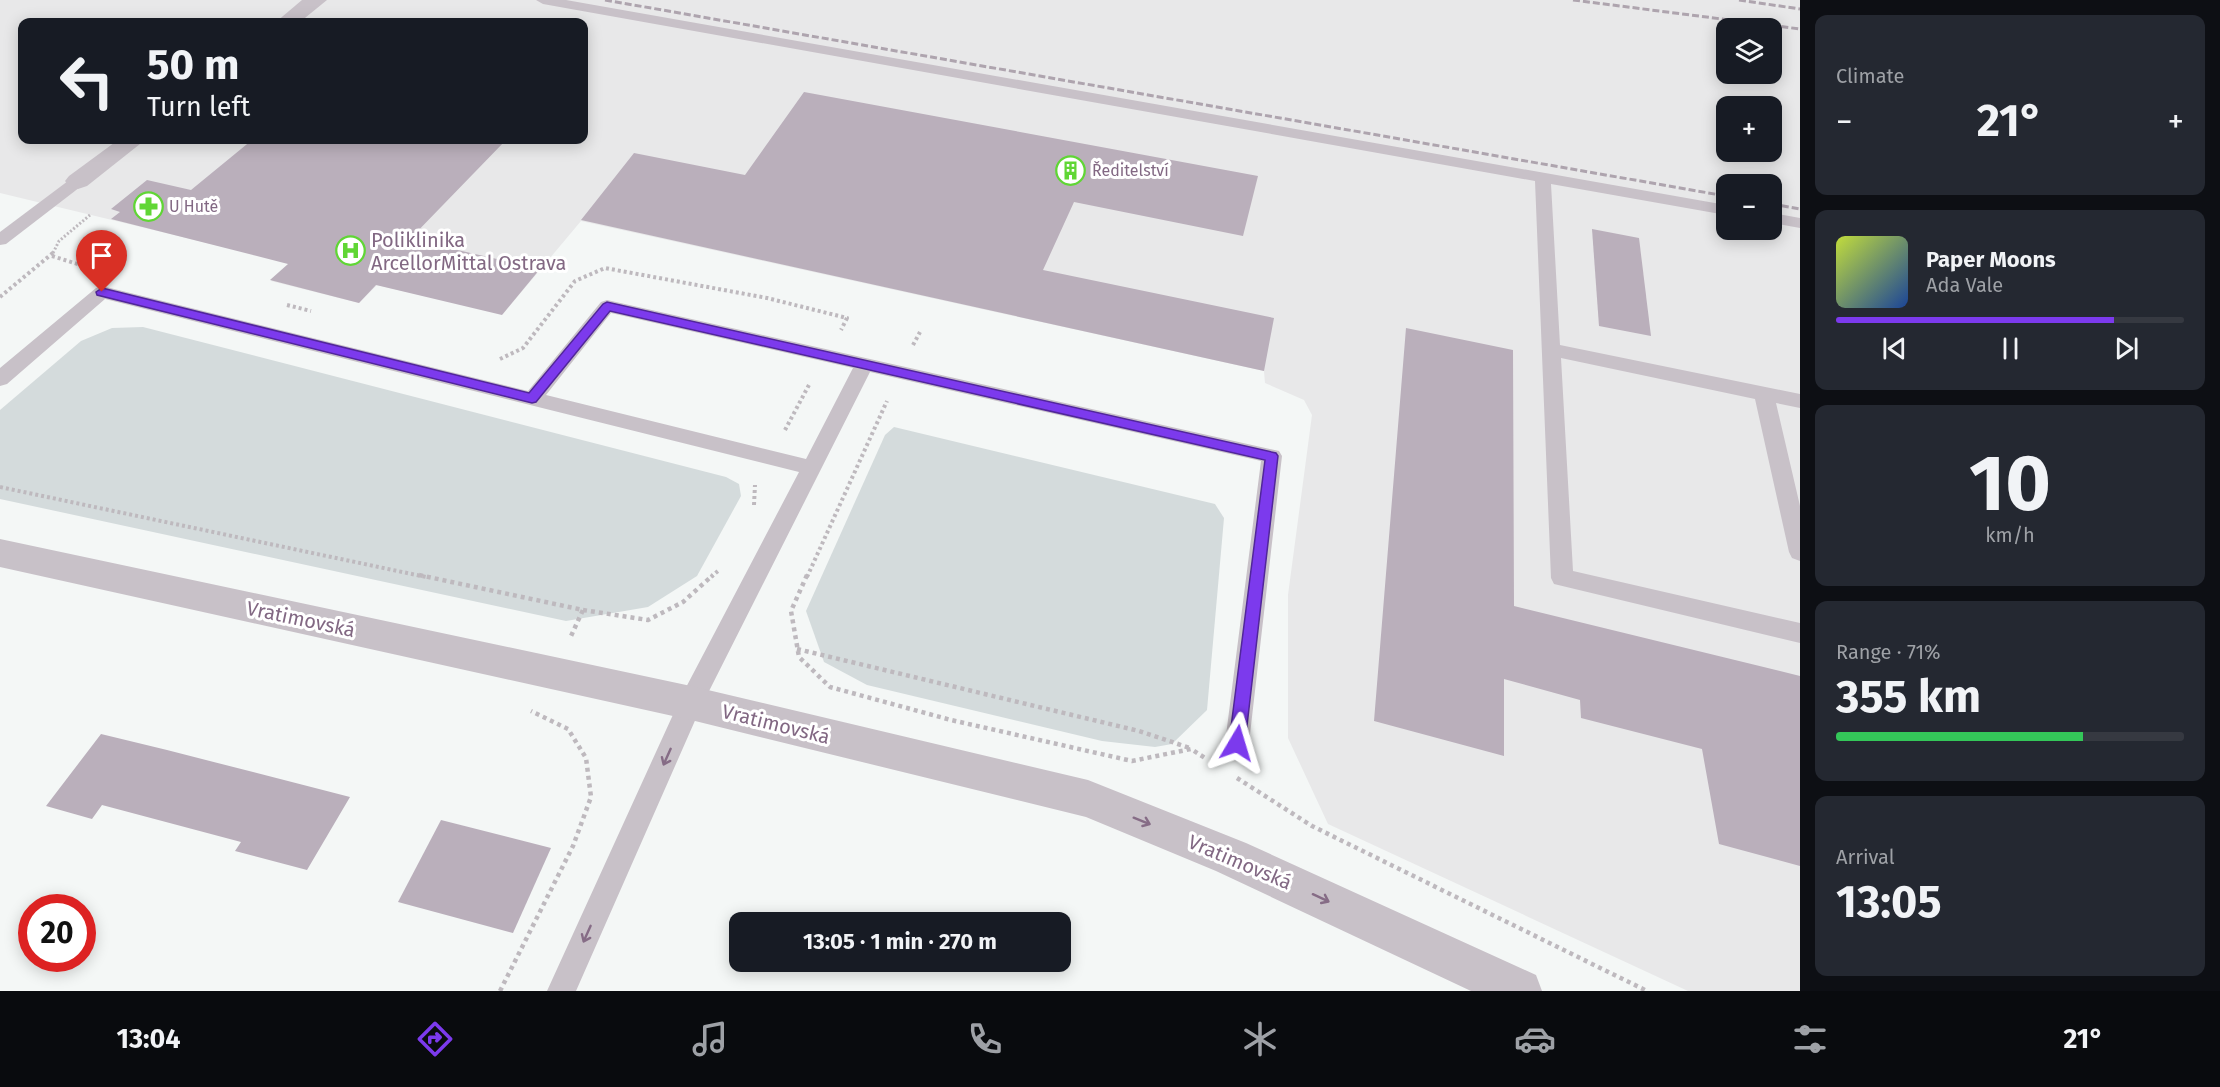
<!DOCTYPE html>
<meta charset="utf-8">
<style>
body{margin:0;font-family:"Fira Sans",sans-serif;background:#242831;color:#f1f3f6;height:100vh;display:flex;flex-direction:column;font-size:22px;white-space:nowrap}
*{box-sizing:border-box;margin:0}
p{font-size:20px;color:#9ea1a6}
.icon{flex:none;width:33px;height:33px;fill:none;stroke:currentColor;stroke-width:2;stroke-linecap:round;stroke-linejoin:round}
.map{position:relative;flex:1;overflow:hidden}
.details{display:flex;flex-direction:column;gap:15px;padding:15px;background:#0d0f14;width:420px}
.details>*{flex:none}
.top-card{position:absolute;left:18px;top:18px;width:570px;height:126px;border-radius:12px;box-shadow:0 3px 15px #0003;background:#171b24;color:#f1f3f6;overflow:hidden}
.controls{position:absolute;left:1716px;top:18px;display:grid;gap:12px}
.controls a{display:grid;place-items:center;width:66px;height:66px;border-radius:12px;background:#171b24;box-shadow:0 3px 15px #0003;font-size:30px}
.speed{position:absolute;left:18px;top:894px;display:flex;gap:12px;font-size:30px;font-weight:700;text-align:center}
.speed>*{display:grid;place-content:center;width:78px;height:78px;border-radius:50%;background:#171b24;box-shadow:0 3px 15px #0003;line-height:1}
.speed .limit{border:9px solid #d22;background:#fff;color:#111}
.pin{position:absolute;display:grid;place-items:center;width:51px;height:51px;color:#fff;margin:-62px -26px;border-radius:50% 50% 50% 0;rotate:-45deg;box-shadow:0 0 6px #0007}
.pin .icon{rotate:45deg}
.me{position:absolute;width:66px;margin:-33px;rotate:7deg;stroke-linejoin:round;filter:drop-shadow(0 0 4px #0008)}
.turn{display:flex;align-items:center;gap:21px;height:126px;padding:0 30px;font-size:27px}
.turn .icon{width:78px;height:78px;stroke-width:2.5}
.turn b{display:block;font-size:42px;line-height:51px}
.big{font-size:45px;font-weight:700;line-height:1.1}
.details .tile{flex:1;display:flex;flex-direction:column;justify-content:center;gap:9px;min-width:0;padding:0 21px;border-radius:12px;background:#242831}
.details .dial{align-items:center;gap:0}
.dial b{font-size:78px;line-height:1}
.song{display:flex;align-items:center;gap:18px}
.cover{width:72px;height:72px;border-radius:9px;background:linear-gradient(135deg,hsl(70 70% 55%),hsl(220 70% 35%))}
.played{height:6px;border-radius:3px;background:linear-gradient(90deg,#7c3aed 80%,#363941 80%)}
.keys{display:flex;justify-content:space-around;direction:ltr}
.heat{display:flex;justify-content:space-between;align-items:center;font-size:33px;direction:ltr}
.charge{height:9px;border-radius:4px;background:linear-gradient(90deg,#34c759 71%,#363941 0)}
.trip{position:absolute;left:729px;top:912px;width:342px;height:60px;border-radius:12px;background:#171b24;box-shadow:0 3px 15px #0003;font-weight:700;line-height:60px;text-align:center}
.menu{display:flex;height:96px;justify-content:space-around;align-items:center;background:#090b0e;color:#9ea1a6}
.menu .icon{width:42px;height:42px}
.menu .active{color:#7c3aed}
.menu b{font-size:27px;color:#f1f3f6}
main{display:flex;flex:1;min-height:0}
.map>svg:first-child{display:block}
.built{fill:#e8e8e9;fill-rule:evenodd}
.green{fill:#d4dbdc}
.building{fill:#baafbb}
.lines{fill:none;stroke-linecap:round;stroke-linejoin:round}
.path-far2{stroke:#beb9be;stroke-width:3;stroke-dasharray:2 2;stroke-linecap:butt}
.path-far1{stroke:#beb9be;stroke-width:4;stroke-dasharray:3 3;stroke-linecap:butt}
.path{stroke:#beb9be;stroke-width:4.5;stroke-dasharray:4 4;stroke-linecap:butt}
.lane{fill:#c8c1c8;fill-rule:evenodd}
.street{fill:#c8c1c8;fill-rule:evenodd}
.rail{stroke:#aea4ae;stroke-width:3;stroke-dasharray:7 3;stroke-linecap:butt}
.oneway{stroke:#866c86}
.route{fill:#7c3aed;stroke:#51269a;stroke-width:1.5}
.labels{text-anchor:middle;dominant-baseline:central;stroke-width:6;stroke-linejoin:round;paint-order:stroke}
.far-poi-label{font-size:16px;fill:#826883;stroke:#fff;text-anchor:start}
.poi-label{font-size:20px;fill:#826883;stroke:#fff;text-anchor:start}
.street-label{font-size:20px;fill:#826883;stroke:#fff}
</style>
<main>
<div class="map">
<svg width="1800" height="991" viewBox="0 0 1800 991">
<rect width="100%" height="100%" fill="#f4f7f6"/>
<path class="built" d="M0,0H1800V991H1688L1328,824L1288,738V595L1312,415L1304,400L1265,383L1264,371L581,221L503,314L377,285L359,303L271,281L290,263L0,193ZM22,22H584V140H22ZM1726,28H1772V74H1726ZM1726,106H1772V152H1726ZM1726,184H1772V230H1726Z"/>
<g class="green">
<path d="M143,327L726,477L739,484L741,496L697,576L648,607L566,621L0,499V410L81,341L112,328Z"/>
<path d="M894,427L1215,504L1224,518L1207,710L1172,744L1155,747L1102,741L867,685L824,662L806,611L885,435Z"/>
</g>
<g class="building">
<path d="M804,92L1258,176L1243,236L1074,202L1043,270L1274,318L1264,371L581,220L634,153L745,175Z"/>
<path d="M252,140H506L410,239L540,269L502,315L376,285L359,303L270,280L288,264L111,219L120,212L111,209L147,180L191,190Z"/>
<path d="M1592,229L1639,238L1651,336L1599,326Z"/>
<path d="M1406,328L1513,350L1514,606L1800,676V866L1719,844L1702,749L1581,718L1580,700L1504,679V756L1374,721Z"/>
<path d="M101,734L167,750L350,797L307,870L235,851L241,842L102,805L92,819L46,806Z"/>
<path d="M441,820L551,848L513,933L398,902Z"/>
</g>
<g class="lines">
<path class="path-far2" d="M53,253L59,241L90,215"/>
<g class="path-far1">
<path d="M52,256L87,267"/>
<path d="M0,297L54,252"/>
<path d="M287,305L311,311"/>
<path d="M913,345L920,332"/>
<path d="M500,359L523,348L575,281L605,268L767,298L847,318L841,330"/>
<path d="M785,430L810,383"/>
<path d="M0,487L426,577"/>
<path d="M754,505L755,485"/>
<path d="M711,577L718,571"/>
<path d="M807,577L887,401"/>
</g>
<g class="path">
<path d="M419,575L583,610L571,636"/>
<path d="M807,575L791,611L799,657L830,687L951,720L1132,761L1191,749L1205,758"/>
<path d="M583,610L648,620L683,602L713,575"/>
<path d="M797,649L1139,731L1190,748"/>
<path d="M1237,778L1312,826L1647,991"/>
<path d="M500,991L573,846L591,797L586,758L568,729L531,711"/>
</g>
<g class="lane">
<path d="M536,0H566L1726,205V215L1551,184L1560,345L1800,394V408L1776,403L1800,506V561L1792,558L1789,552L1755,399L1561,358L1573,571L1800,623V643L1554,584L1551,578L1535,181L543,4Z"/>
<path d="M78,176L84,178L86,181L84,184L6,244L0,245V232L72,178Z"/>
<path d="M1772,213L1800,218V228L1772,223Z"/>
<path d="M102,286L528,391L601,302L607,300L1279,451L1282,456L1249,743L1246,751L1237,754L1228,751L1225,743L1261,461L870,372L701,707L576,991H547L682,695L799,472L105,299L7,384L0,386V368L96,288ZM611,313L853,368L806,459L546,395Z"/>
</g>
<g class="street">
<path d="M302,0H327L300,22H276Z"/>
<path d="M118,140H145L87,186L78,189L69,186L65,181L69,176Z"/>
<path d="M0,539L691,686L1088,780L1246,843L1536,975L1542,991H1471L1216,871L1086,817L691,720L0,567Z"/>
</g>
<g class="rail">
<path d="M605,0L1726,196"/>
<path d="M1573,0L1800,29"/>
<path d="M1739,0L1800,9"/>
<path d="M1772,204L1800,209"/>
</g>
</g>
<defs><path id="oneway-shaft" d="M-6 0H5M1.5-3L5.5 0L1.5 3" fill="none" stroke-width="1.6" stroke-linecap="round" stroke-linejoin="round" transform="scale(1.5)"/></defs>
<g class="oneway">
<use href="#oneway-shaft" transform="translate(667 757) rotate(114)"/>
<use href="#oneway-shaft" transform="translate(1142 821) rotate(22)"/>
<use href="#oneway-shaft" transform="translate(1321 898) rotate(25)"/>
<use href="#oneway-shaft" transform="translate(587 934) rotate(114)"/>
</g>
<path class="route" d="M102,288L529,393L603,304L607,302L1276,453L1278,456L1245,743L1243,748L1237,750L1232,748L1229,743L1265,460L610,311L536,402L532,403L97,295L96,292Z"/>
<defs>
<symbol id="building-ring" viewBox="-11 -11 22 22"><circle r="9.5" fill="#fff" stroke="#60d635" stroke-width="1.5"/><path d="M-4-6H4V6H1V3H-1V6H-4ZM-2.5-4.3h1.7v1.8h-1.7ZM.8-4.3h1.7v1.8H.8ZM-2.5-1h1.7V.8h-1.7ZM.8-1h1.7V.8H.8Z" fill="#60d635"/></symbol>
<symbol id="pharmacy-ring" viewBox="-11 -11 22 22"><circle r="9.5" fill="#fff" stroke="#60d635" stroke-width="1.5"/><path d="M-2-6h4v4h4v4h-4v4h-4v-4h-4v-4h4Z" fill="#60d635"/></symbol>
<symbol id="hospital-ring" viewBox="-11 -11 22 22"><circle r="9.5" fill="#fff" stroke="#60d635" stroke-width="1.5"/><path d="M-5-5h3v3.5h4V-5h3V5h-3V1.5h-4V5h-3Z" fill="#60d635"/></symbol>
</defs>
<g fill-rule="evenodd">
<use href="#building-ring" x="1054" y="154" width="33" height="33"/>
<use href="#pharmacy-ring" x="132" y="190" width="33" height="33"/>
<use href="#hospital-ring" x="334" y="234" width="33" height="33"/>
</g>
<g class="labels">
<g class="far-poi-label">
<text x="1092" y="170">Ředitelství</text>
<text x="169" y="206">U Hutě</text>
</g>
<g class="poi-label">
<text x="371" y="240">Poliklinika<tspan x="371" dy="23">ArcellorMittal Ostrava</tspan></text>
</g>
<g class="street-label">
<text transform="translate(301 619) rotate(12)">Vratimovská</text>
<text transform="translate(776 724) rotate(14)">Vratimovská</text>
<text transform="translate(1240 862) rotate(23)">Vratimovská</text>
</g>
</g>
</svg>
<div class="controls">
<a><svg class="icon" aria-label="layers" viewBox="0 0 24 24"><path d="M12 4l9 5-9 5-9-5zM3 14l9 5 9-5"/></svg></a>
<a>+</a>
<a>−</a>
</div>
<div class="speed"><div class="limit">20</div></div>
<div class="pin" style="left:102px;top:292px;background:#d93025"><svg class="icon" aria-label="arrive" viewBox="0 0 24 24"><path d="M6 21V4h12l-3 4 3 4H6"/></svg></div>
<svg class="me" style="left:1237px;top:743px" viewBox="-20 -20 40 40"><path d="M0-17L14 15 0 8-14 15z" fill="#7c3aed" stroke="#fff" stroke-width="4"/></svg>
<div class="trip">13:05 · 1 min · 270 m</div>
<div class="top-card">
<div class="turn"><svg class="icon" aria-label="left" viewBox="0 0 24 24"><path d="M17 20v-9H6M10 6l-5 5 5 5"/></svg><div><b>50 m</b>Turn left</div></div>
</div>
</div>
<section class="details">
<div class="tile"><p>Climate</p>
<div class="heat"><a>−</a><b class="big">21°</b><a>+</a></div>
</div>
<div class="tile">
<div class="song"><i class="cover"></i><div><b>Paper Moons</b><p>Ada Vale</p></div></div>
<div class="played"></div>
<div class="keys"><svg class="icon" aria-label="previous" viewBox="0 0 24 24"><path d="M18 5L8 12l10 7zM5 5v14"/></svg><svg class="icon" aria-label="pause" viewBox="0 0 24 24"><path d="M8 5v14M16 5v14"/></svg><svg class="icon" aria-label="next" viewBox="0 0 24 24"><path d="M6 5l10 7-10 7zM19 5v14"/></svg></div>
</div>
<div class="tile dial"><b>10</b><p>km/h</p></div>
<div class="tile"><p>Range · 71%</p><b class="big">355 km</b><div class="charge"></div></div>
<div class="tile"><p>Arrival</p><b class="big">13:05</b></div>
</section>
</main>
<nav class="menu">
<b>13:04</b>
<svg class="icon active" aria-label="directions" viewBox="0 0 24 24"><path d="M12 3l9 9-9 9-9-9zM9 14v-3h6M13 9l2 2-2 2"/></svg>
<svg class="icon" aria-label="music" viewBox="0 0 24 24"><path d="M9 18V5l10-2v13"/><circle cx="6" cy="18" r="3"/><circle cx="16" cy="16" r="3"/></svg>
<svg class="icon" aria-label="phone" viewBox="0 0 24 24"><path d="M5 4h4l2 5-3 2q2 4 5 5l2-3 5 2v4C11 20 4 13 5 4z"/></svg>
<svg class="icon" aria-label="climate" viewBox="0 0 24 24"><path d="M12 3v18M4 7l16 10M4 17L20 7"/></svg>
<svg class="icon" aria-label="car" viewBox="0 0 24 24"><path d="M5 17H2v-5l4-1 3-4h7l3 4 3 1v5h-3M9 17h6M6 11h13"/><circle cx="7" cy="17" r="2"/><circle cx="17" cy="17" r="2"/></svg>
<svg class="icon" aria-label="filters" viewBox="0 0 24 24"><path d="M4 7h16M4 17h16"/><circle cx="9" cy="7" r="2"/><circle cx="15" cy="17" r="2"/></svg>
<b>21°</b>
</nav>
